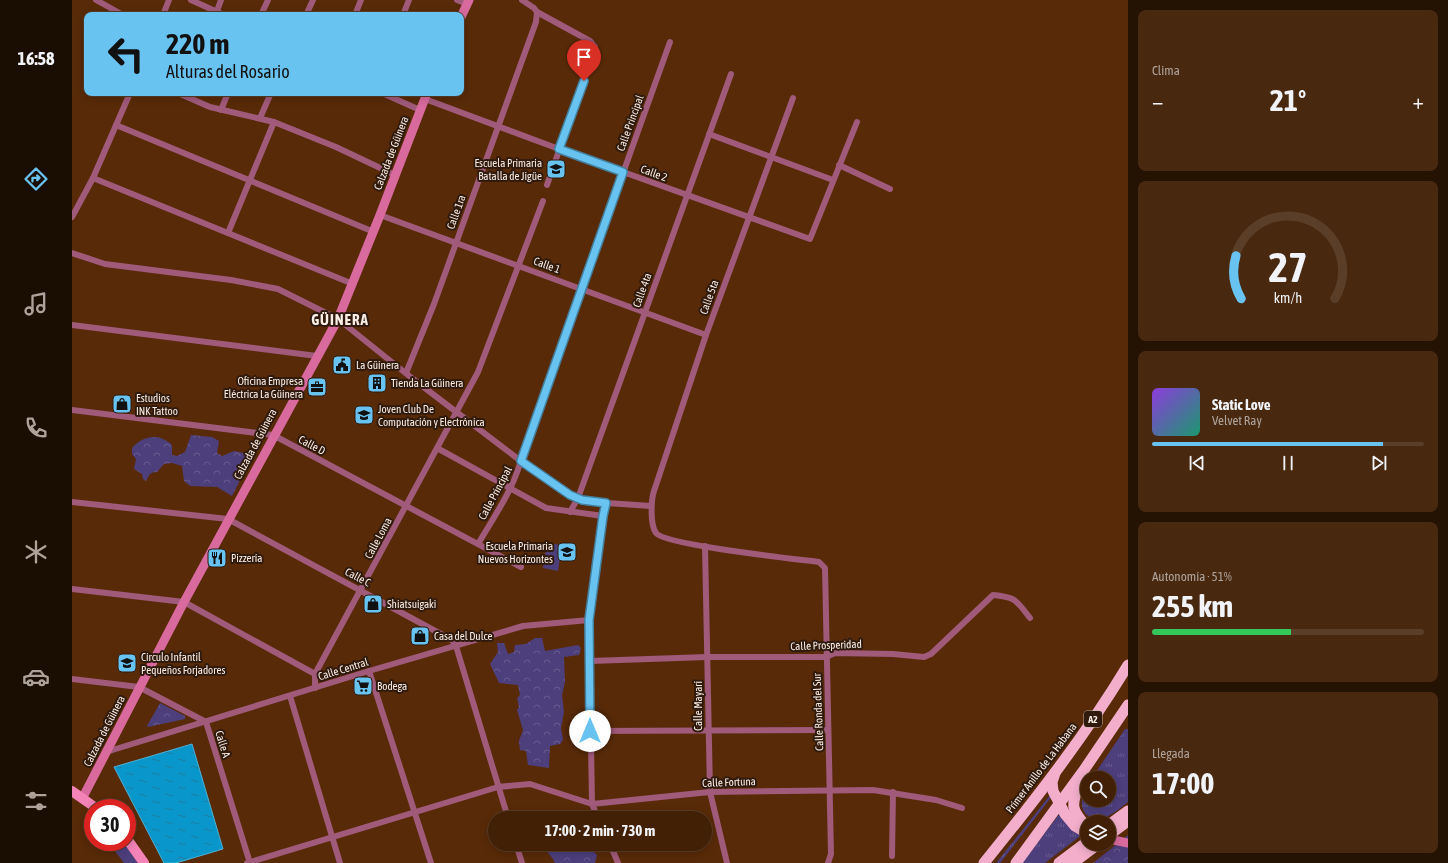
<!DOCTYPE html>
<html lang="es">
<meta charset="utf-8">
<style>
body{margin:0;font-family:"Asap Condensed",sans-serif;background:#492810;color:#f1f3f6;height:100vh;display:flex;flex-direction:column;font-size:15px;white-space:nowrap}
*{box-sizing:border-box;margin:0}
p{font-size:13px;color:#aea39b}
.icon{flex:none;width:22px;height:22px;fill:none;stroke:currentColor;stroke-width:2;stroke-linecap:round;stroke-linejoin:round}
.map{position:relative;flex:1;overflow:hidden}
.sheet{display:flex;flex-direction:column;gap:10px;padding:10px;background:#241203;width:320px}
.sheet>*{flex:none}
.hud{position:absolute;left:12px;top:12px;width:380px;height:84px;border-radius:8px;box-shadow:0 2px 10px #0003,0 0 0 1px #5a3e28;background:#69c3f1;color:#111;overflow:hidden}
.tools{position:absolute;left:1008px;top:771px;display:grid;gap:8px}
.tools a{display:grid;place-items:center;width:36px;height:36px;border-radius:50%;background:#422006;box-shadow:0 2px 10px #0003,0 0 0 1px #5a3e28;font-size:20px}
.speed{position:absolute;left:12px;top:799px;display:flex;gap:8px;font-size:20px;font-weight:700;text-align:center}
.speed>*{display:grid;place-content:center;width:52px;height:52px;border-radius:50%;background:#422006;box-shadow:0 2px 10px #0003,0 0 0 1px #5a3e28;line-height:1}
.speed .limit{border:6px solid #d22;background:#fff;color:#111}
.pin{position:absolute;display:grid;place-items:center;width:34px;height:34px;color:#fff;margin:-41px -17px;border-radius:50% 50% 50% 0;rotate:-45deg;box-shadow:0 0 4px #0007}
.pin .icon{rotate:45deg}
.me{position:absolute;width:44px;margin:-22px;rotate:0deg;stroke-linejoin:round;filter:drop-shadow(0 0 3px #0008)}
.turn{display:flex;align-items:center;gap:14px;height:84px;padding:0 16px;font-size:18px}
.turn .icon{width:52px;height:52px;stroke-width:2.5}
.turn b{display:block;font-size:28px;line-height:34px}
.big{font-size:30px;font-weight:700;line-height:1.1}
.sheet .widget{flex:1;display:flex;flex-direction:column;justify-content:center;gap:6px;min-width:0;padding:0 14px;border-radius:8px;background:#492810}
.sheet .dial{align-items:center;gap:0}
.dial svg{height:104px;overflow:visible;fill:none;stroke:#5a3e28;stroke-width:7;stroke-linecap:round;text-anchor:middle}
.dial text{fill:#f1f3f6;stroke:none}
.song{display:flex;align-items:center;gap:12px}
.cover{width:48px;height:48px;border-radius:6px;background:linear-gradient(135deg,hsl(270 70% 55%),hsl(160 70% 35%))}
.played{height:4px;border-radius:2px;background:linear-gradient(90deg,#69c3f1 85%,#5a3e28 85%)}
.keys{display:flex;justify-content:space-around;direction:ltr}
.heat{display:flex;justify-content:space-between;align-items:center;font-size:22px;direction:ltr}
.charge{height:6px;border-radius:3px;background:linear-gradient(90deg,#34c759 51%,#5a3e28 0)}
.trip{position:absolute;left:416px;top:811px;width:224px;height:40px;border-radius:20px;background:#422006;box-shadow:0 2px 10px #0003,0 0 0 1px #5a3e28;font-weight:700;line-height:40px;text-align:center}
main{display:flex;flex:1;min-height:0}
.tab-bar{display:flex;flex-direction:column;width:72px;justify-content:space-around;align-items:center;background:#1a0d02;color:#aea39b}
.tab-bar .icon{width:28px;height:28px}
.tab-bar .selected{color:#69c3f1}
.tab-bar b{font-size:18px;color:#f1f3f6}
.map>svg:first-child{display:block}
.grass{fill:url(#grass-tufts)}
.forest{fill:url(#forest-crowns)}
.pitch{fill:#4d3e7c}
.water{fill:url(#water-ripples);stroke:#51b0d3}
.lines{fill:none;stroke-linecap:round;stroke-linejoin:round}
.street{stroke:#a05a7a;stroke-width:6}
.secondary{stroke:#d86a9e;stroke-width:9}
.primary{stroke:#f483b8;stroke-width:10}
.highway{stroke:#f2aecb;stroke-width:11}
.route-casing{stroke:#447f9d;stroke-width:10}
.route{stroke:#69c3f1;stroke-width:7}
.labels{text-anchor:middle;dominant-baseline:central;stroke-width:4;stroke-linejoin:round;paint-order:stroke}
.shield{fill:#2f1a0d;stroke:#bdaea6;stroke-width:1}
.shield-label{font-size:10px;font-weight:bold;fill:#faeee7}
.street-label{font-size:11px;fill:#faeee7;stroke:#2f1a0d}
.poi-label{font-size:11px;fill:#faeee7;stroke:#2f1a0d;text-anchor:start}
.district-label{font-size:15px;font-weight:bold;letter-spacing:1px;fill:#faeee7;stroke:#2f1a0d}
</style>
<main>
<nav class="tab-bar">
<b>16:58</b>
<svg class="icon selected" aria-label="directions" viewBox="0 0 24 24"><path d="M12 3l9 9-9 9-9-9zM9 14v-3h6M13 9l2 2-2 2"/></svg>
<svg class="icon" aria-label="music" viewBox="0 0 24 24"><path d="M9 18V5l10-2v13"/><circle cx="6" cy="18" r="3"/><circle cx="16" cy="16" r="3"/></svg>
<svg class="icon" aria-label="phone" viewBox="0 0 24 24"><path d="M5 4h4l2 5-3 2q2 4 5 5l2-3 5 2v4C11 20 4 13 5 4z"/></svg>
<svg class="icon" aria-label="climate" viewBox="0 0 24 24"><path d="M12 3v18M4 7l16 10M4 17L20 7"/></svg>
<svg class="icon" aria-label="car" viewBox="0 0 24 24"><path d="M5 17H2v-5l4-1 3-4h7l3 4 3 1v5h-3M9 17h6M6 11h13"/><circle cx="7" cy="17" r="2"/><circle cx="17" cy="17" r="2"/></svg>
<svg class="icon" aria-label="filters" viewBox="0 0 24 24"><path d="M4 7h16M4 17h16"/><circle cx="9" cy="7" r="2"/><circle cx="15" cy="17" r="2"/></svg>
</nav>
<div class="map">
<svg width="1056" height="863" viewBox="0 0 1056 863">
<defs>
<pattern id="grass-tufts" width="24" height="20" patternUnits="userSpaceOnUse"><rect width="24" height="20" fill="#4d3e7c"/><path d="M3 7l-1-3M5 7V3M7 7l1-3M15 17l-1-3M17 17v-4M19 17l1-3" fill="none" stroke="#685a8f"/></pattern>
<pattern id="forest-crowns" width="20" height="18" patternUnits="userSpaceOnUse"><rect width="20" height="18" fill="#4d3e7c"/><path d="M2 6a3 3 0 1 1 6 0M12 15a3 3 0 1 1 6 0" fill="none" stroke="#685a8f"/></pattern>
<pattern id="water-ripples" width="26" height="14" patternUnits="userSpaceOnUse"><rect width="26" height="14" fill="#0996ca"/><path d="M2 4q2-2 4 0t4 0M15 11q2-2 4 0t4 0" fill="none" stroke="#1d7ea2"/></pattern>
</defs>
<rect width="100%" height="100%" fill="#582a08"/>
<g class="grass">
<path d="M1053,729H1056V802C1048,808 1039,817 1029,818C1007,821 1006,799 1015,785V800H1037V778H1020Z"/>
<path d="M979,794L981,795L928,863H924Z"/>
<path d="M988,813L1011,834L973,863H950Z"/>
<path d="M36,842H53L66,863H52Z"/>
</g>
<g class="forest">
<path d="M119,435L140,437L147,441L145,453L150,456L162,451L181,455L160,496L145,487L118,486L112,481L110,466L100,463L92,464L85,472C78,472 77,475 74,481L71,479L70,474L62,469L64,459L60,454V448C72,435 87,433 100,445V455L105,456L113,452Z"/>
<path d="M463,638H470L473,651L506,645L509,648L507,655L492,657L493,682L490,695L492,712L489,728L491,740L488,744L478,746L477,768L456,765L454,751L448,750L447,741L451,730L445,710L447,707L445,698L448,695L446,685L427,683L418,664L426,652L425,643H432L436,654L442,652L443,645L454,644Z"/>
<path d="M88,703L113,716V719L76,727L75,726Z"/>
<path d="M1056,835V863H1021Z"/>
<path d="M469,844H503L504,847L520,850L525,855L523,863H483L481,859Z"/>
</g>
<path class="pitch" d="M475,543L490,545L486,571L471,568Z"/>
<path class="water" d="M120,744L151,849L104,863H92L42,767Z"/>
<g class="lines">
<g class="street">
<path d="M24,0L51,15"/>
<path d="M119,0L152,15"/>
<path d="M385,0L395,4"/>
<path d="M450,0L462,8L465,12L518,41L523,47L475,185"/>
<path d="M145,11L149,0"/>
<path d="M91,15L97,0"/>
<path d="M189,15L196,0"/>
<path d="M234,15L241,0"/>
<path d="M283,15L289,0"/>
<path d="M331,15L337,0"/>
<path d="M106,93L138,107L202,122L264,147L323,175"/>
<path d="M310,93L348,110"/>
<path d="M721,98L634,335L582,491C579,500 578,525 584,533C593,545 724,559 747,562L753,568L759,854L756,863"/>
<path d="M353,99L487,149L738,239L785,122"/>
<path d="M149,110L156,93"/>
<path d="M188,118L199,93"/>
<path d="M44,125L302,232"/>
<path d="M637,134L761,180"/>
<path d="M767,165L818,189"/>
<path d="M21,178L281,284"/>
<path d="M308,215L634,335"/>
<path d="M0,217L21,178L58,93"/>
<path d="M156,233L202,122"/>
<path d="M0,253L33,264L159,280L206,289L266,319L341,379L454,465L498,495L510,500L535,503L579,506"/>
<path d="M0,325L245,356"/>
<path d="M334,373L362,304L464,22L465,12"/>
<path d="M0,410L201,435L449,567"/>
<path d="M365,448L474,508L531,516"/>
<path d="M0,502L156,519L380,640L384,646L436,818"/>
<path d="M498,512L506,498L659,74"/>
<path d="M406,544C423,515 444,486 451,452L598,42"/>
<path d="M633,546L638,792L655,863"/>
<path d="M0,589L112,602L243,674V688"/>
<path d="M518,661L635,657H754L763,653L821,654L852,657L859,654L921,595C944,597 944,600 958,618"/>
<path d="M297,671L359,863"/>
<path d="M243,674L406,372L471,201"/>
<path d="M0,679L67,687L134,722L178,863"/>
<path d="M218,696L268,863"/>
<path d="M518,731L756,730"/>
<path d="M34,752L297,671L451,626L517,620"/>
<path d="M526,818L520,804L517,620L531,516L535,503"/>
<path d="M444,844L450,863"/>
<path d="M538,844L546,863"/>
<path d="M820,856L821,792"/>
<path d="M175,863L426,787L458,784L520,804L638,792L801,790L864,800L890,808"/>
</g>
<g class="secondary">
<path d="M389,17L397,0"/>
<path d="M11,797L112,602L266,319L308,215L355,93"/>
<path d="M1037,839L1056,843"/>
</g>
<g class="primary">
<path d="M0,791L24,808"/>
<path d="M55,839L72,863"/>
</g>
<g class="highway">
<path d="M983,773L980,782L981,791L993,814L1003,826L1015,833"/>
<path d="M1008,782C999,805 998,809 1015,827"/>
<path d="M1037,825L1056,811"/>
<path d="M1037,835L1056,821"/>
<path d="M912,863C963,800 1014,735 1056,665"/>
<path d="M944,863L1012,770L1056,705"/>
<path d="M987,863L1015,842"/>
<path d="M1001,863L1026,844"/>
</g>
</g>
<g class="lines">
<defs>
<path id="route" d="M512,81L487,149L551,172L449,461L498,495L510,500L534,503L531,516L517,620L518,731"/>
</defs>
<use href="#route" class="route-casing"/>
<use href="#route" class="route"/>
</g>
<defs>
<symbol id="school-square" viewBox="-11 -11 22 22"><rect x="-9" y="-9" width="18" height="18" rx="4" fill="#69c3f1" stroke="#2f1a0d"/><path d="M0-5L7-2L0 1L-7-2ZM-4 1L0 2.5L4 1V4Q0 6-4 4Z" fill="#111"/></symbol>
<symbol id="civic-square" viewBox="-11 -11 22 22"><rect x="-9" y="-9" width="18" height="18" rx="4" fill="#69c3f1" stroke="#2f1a0d"/><path d="M-.6-6.5H3V-4.5H.6V-3L4-1V1h2V6H-6V1h2V-1L-.6-3ZM-1.2 2.5V6h2.4V2.5Z" fill="#111"/></symbol>
<symbol id="building-square" viewBox="-11 -11 22 22"><rect x="-9" y="-9" width="18" height="18" rx="4" fill="#69c3f1" stroke="#2f1a0d"/><path d="M-4-6H4V6H1V3H-1V6H-4ZM-2.5-4.3h1.7v1.8h-1.7ZM.8-4.3h1.7v1.8H.8ZM-2.5-1h1.7V.8h-1.7ZM.8-1h1.7V.8H.8Z" fill="#111"/></symbol>
<symbol id="office-square" viewBox="-11 -11 22 22"><rect x="-9" y="-9" width="18" height="18" rx="4" fill="#69c3f1" stroke="#2f1a0d"/><path d="M-6-3h4V-5.5h4V-3h4V5H-6ZM-1-4.5V-3h2v-1.5ZM-6 0V1H6V0Z" fill="#111"/></symbol>
<symbol id="shop-square" viewBox="-11 -11 22 22"><rect x="-9" y="-9" width="18" height="18" rx="4" fill="#69c3f1" stroke="#2f1a0d"/><path d="M-5-2.5h2.3a2.7 3.5 0 0 1 5.4 0H5L5.5 6h-11ZM-1.5-2.5h3a1.5 2.3 0 0 0-3 0Z" fill="#111"/></symbol>
<symbol id="restaurant-square" viewBox="-11 -11 22 22"><rect x="-9" y="-9" width="18" height="18" rx="4" fill="#69c3f1" stroke="#2f1a0d"/><path d="M-5-6h1v4h1v-4h1v4h1v-4h1v5L-1.5 .5V6h-2V.5L-5-1ZM5-6V6H3V1.5H1.5Q1.5-4 5-6Z" fill="#111"/></symbol>
<symbol id="supermarket-square" viewBox="-11 -11 22 22"><rect x="-9" y="-9" width="18" height="18" rx="4" fill="#69c3f1" stroke="#2f1a0d"/><path d="M-6-5.5h2.5l.6 2H6L4.5 2H-2.5L-4.4-4H-6ZM-1.5 3.2a1.3 1.3 0 1 0 .1 0ZM3 3.2a1.3 1.3 0 1 0 .1 0Z" fill="#111"/></symbol>
</defs>
<g fill-rule="evenodd">
<use href="#school-square" x="473" y="158" width="22" height="22"/>
<use href="#civic-square" x="259" y="354" width="22" height="22"/>
<use href="#building-square" x="294" y="372" width="22" height="22"/>
<use href="#office-square" x="234" y="376" width="22" height="22"/>
<use href="#shop-square" x="39" y="393" width="22" height="22"/>
<use href="#school-square" x="281" y="404" width="22" height="22"/>
<use href="#school-square" x="484" y="541" width="22" height="22"/>
<use href="#restaurant-square" x="134" y="547" width="22" height="22"/>
<use href="#shop-square" x="290" y="593" width="22" height="22"/>
<use href="#shop-square" x="337" y="625" width="22" height="22"/>
<use href="#school-square" x="44" y="652" width="22" height="22"/>
<use href="#supermarket-square" x="280" y="675" width="22" height="22"/>
</g>
<g class="labels">
<rect class="shield" x="1012" y="711" width="18" height="16" rx="3"/>
<g class="shield-label">
<text x="1021" y="719">A2</text>
</g>
<g class="street-label">
<text transform="translate(558 123) rotate(-70)">Calle Principal</text>
<text transform="translate(319 153) rotate(-69)">Calzada de Güinera</text>
<text transform="translate(582 173) rotate(20)">Calle 2</text>
<text transform="translate(384 212) rotate(-70)">Calle 1ra</text>
<text transform="translate(475 265) rotate(20)">Calle 1</text>
<text transform="translate(570 290) rotate(-70)">Calle 4ta</text>
<text transform="translate(637 297) rotate(-70)">Calle 5ta</text>
<text transform="translate(183 444) rotate(-62)">Calzada de Güinera</text>
<text transform="translate(240 445) rotate(28)">Calle D</text>
<text transform="translate(423 493) rotate(-62)">Calle Principal</text>
<text transform="translate(306 538) rotate(-62)">Calle Loma</text>
<text transform="translate(286 577) rotate(28)">Calle C</text>
<text transform="translate(754 645) rotate(-2)">Calle Prosperidad</text>
<text transform="translate(271 669) rotate(-17)">Calle Central</text>
<text transform="translate(626 706) rotate(-90)">Calle Mayarí</text>
<text transform="translate(746 712) rotate(-92)">Calle Ronda del Sur</text>
<text transform="translate(32 731) rotate(-63)">Calzada de Güinera</text>
<text transform="translate(151 744) rotate(73)">Calle A</text>
<text transform="translate(969 768) rotate(-53)">Primer Anillo de La Habana</text>
<text transform="translate(657 782) rotate(-2)">Calle Fortuna</text>
</g>
<g class="poi-label">
<text x="470" y="163" text-anchor="end">Escuela Primaria<tspan x="470" dy="13">Batalla de Jigüe</tspan></text>
<text x="284" y="365">La Güinera</text>
<text x="231" y="381" text-anchor="end">Oficina Empresa<tspan x="231" dy="13">Eléctrica La Güinera</tspan></text>
<text x="319" y="383">Tienda La Güinera</text>
<text x="64" y="398">Estudios<tspan x="64" dy="13">INK Tattoo</tspan></text>
<text x="306" y="409">Joven Club De<tspan x="306" dy="13">Computación y Electrónica</tspan></text>
<text x="481" y="546" text-anchor="end">Escuela Primaria<tspan x="481" dy="13">Nuevos Horizontes</tspan></text>
<text x="159" y="558">Pizzería</text>
<text x="315" y="604">Shiatsuigaki</text>
<text x="362" y="636">Casa del Dulce</text>
<text x="69" y="657">Círculo Infantil<tspan x="69" dy="13">Pequeños Forjadores</tspan></text>
<text x="305" y="686">Bodega</text>
</g>
<g class="district-label">
<text x="268" y="319">GÜINERA</text>
</g>
</g>
</svg>
<div class="tools">
<a><svg class="icon" aria-label="search" viewBox="0 0 24 24"><circle cx="10" cy="10" r="6"/><path d="M15 15l6 6"/></svg></a>
<a><svg class="icon" aria-label="layers" viewBox="0 0 24 24"><path d="M12 4l9 5-9 5-9-5zM3 14l9 5 9-5"/></svg></a>
</div>
<div class="speed"><div class="limit">30</div></div>
<div class="pin" style="left:512px;top:81px;background:#d93025"><svg class="icon" aria-label="arrive" viewBox="0 0 24 24"><path d="M6 21V4h12l-3 4 3 4H6"/></svg></div>
<svg class="me" style="left:518px;top:731px" viewBox="-20 -20 40 40"><circle r="19" fill="#fff"/><path d="M0-13L10 11 0 6-10 11z" fill="#69c3f1"/></svg>
<div class="trip">17:00 · 2 min · 730 m</div>
<div class="hud">
<div class="turn"><svg class="icon" aria-label="left" viewBox="0 0 24 24"><path d="M17 20v-9H6M10 6l-5 5 5 5"/></svg><div><b>220 m</b>Alturas del Rosario</div></div>
</div>
</div>
<section class="sheet">
<div class="widget"><p>Clima</p>
<div class="heat"><a>−</a><b class="big">21°</b><a>+</a></div>
</div>
<div class="widget dial"><svg viewBox="0 0 100 80">
<path d="M14 69A42 42 0 1 1 86 69"/>
<path d="M14 69A42 42 0 0 1 10 36" stroke="#69c3f1"/>
<text x="50" y="56" font-size="32" font-weight="700">27</text>
<text x="50" y="72" font-size="11">km/h</text>
</svg></div>
<div class="widget">
<div class="song"><i class="cover"></i><div><b>Static Love</b><p>Velvet Ray</p></div></div>
<div class="played"></div>
<div class="keys"><svg class="icon" aria-label="previous" viewBox="0 0 24 24"><path d="M18 5L8 12l10 7zM5 5v14"/></svg><svg class="icon" aria-label="pause" viewBox="0 0 24 24"><path d="M8 5v14M16 5v14"/></svg><svg class="icon" aria-label="next" viewBox="0 0 24 24"><path d="M6 5l10 7-10 7zM19 5v14"/></svg></div>
</div>
<div class="widget"><p>Autonomía · 51%</p><b class="big">255 km</b><div class="charge"></div></div>
<div class="widget"><p>Llegada</p><b class="big">17:00</b></div>
</section>
</main>
